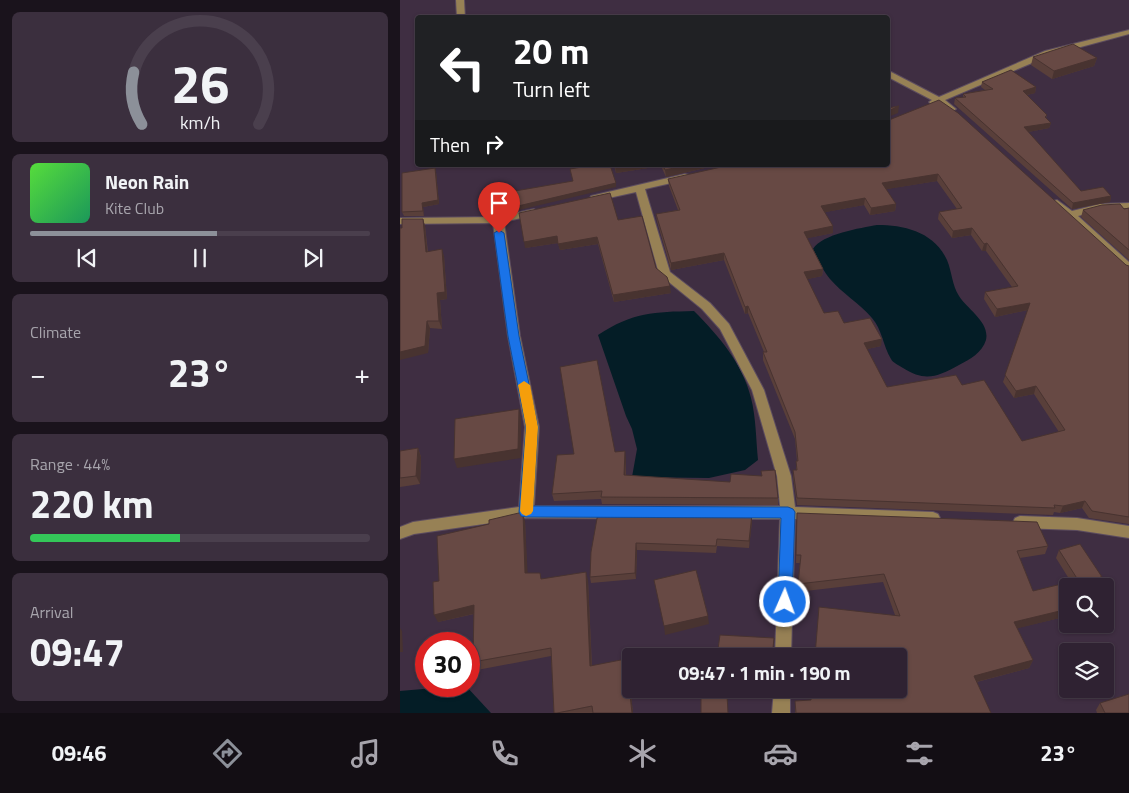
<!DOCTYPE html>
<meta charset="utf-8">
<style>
body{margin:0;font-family:"Titillium Web",sans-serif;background:#3b2f3e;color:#f1f3f6;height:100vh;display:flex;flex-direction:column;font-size:19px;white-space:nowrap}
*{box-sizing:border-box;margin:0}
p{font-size:16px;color:#a7a4ac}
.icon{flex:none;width:28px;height:28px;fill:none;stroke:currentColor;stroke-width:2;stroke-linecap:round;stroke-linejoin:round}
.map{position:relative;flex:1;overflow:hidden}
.drawer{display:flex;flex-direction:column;gap:12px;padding:12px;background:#1a131c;width:400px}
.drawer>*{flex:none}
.banner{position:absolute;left:15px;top:15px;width:475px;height:152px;border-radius:5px;box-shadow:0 1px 4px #0004,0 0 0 1px #4a3f4d;background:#202124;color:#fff;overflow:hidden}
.tools{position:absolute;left:659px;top:578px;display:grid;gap:10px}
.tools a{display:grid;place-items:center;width:55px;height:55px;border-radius:5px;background:#2f2232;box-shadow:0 1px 4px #0004,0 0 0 1px #4a3f4d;font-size:25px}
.speed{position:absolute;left:15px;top:632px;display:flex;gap:10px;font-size:25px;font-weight:700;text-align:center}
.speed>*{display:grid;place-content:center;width:65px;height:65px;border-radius:50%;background:#2f2232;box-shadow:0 1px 4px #0004,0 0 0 1px #4a3f4d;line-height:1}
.speed .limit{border:8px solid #d22;background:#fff;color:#111}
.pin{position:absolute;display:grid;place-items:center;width:42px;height:42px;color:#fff;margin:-51px -21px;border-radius:50% 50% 50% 0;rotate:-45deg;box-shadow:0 0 5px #0007}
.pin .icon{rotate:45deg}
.me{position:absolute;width:55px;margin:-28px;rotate:2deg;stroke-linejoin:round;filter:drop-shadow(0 0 4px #0008)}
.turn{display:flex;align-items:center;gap:18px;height:105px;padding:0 15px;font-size:22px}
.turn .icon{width:65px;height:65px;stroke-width:2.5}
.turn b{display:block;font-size:35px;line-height:42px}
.then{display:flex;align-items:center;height:48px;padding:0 15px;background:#0003;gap:10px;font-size:19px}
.big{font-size:38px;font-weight:700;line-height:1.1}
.drawer .widget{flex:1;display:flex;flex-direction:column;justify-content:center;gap:8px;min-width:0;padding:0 18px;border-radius:8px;background:#3b2f3e}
.drawer .dial{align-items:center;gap:0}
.dial svg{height:130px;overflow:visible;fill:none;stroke:#4a3f4d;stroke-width:7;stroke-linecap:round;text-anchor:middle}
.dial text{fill:#f1f3f6;stroke:none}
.song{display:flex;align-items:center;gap:15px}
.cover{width:60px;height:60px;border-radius:8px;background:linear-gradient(135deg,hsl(110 70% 55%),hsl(150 70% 35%))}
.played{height:5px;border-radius:2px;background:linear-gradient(90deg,#8c9099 55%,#4a3f4d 55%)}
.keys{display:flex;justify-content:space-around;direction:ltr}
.heat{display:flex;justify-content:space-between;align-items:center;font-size:28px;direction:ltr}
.charge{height:8px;border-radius:4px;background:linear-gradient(90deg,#34c759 44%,#4a3f4d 0)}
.trip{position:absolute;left:222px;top:648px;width:285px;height:50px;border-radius:5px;background:#2f2232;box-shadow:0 1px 4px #0004,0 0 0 1px #4a3f4d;font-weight:700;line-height:50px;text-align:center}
.dock{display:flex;height:80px;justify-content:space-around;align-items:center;background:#130e14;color:#a7a4ac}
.dock .icon{width:35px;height:35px}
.dock .selected{color:#8c9099}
.dock b{font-size:22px;color:#f1f3f6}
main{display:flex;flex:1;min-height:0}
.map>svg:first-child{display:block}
.water{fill:#041d26}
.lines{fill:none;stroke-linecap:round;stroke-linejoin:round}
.minor-casing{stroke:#5c4c5f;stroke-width:2}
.minor{fill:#978155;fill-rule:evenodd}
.wall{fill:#593f3a;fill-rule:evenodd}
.shaded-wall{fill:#483330}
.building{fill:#674944;stroke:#483330;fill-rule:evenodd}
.route{fill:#1a73e8;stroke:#114b97}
.slow{fill:#f59e0b}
</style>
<main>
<section class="drawer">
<div class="widget dial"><svg viewBox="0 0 100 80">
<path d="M14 69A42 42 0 1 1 86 69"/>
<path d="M14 69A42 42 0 0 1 9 37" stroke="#8c9099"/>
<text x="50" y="56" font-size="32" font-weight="700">26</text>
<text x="50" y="72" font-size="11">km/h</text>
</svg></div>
<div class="widget">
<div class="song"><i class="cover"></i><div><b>Neon Rain</b><p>Kite Club</p></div></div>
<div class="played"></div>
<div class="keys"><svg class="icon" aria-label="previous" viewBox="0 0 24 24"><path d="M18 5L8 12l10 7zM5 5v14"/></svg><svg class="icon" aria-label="pause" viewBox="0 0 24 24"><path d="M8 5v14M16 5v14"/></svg><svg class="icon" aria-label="next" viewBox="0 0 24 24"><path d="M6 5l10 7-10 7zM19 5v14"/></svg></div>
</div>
<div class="widget"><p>Climate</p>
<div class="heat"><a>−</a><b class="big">23°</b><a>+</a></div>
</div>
<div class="widget"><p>Range · 44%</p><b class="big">220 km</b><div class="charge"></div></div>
<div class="widget"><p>Arrival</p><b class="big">09:47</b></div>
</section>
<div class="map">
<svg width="729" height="713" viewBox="0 0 729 713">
<rect width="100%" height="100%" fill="#3f2e42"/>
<g class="water">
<path d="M477,225C505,225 534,232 547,260C552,272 552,285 559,296C567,309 590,322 586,340C582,353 570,359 559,365C537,377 525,382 503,368C499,365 493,363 491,359C483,346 482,329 472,318C459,303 442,293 430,279C423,271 418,258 413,249C422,234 461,228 477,225Z"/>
<path d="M294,311C318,335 343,364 351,398C356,417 356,440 358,460L345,470L309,478L232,477L237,449L232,429L226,416L198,335C233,312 254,312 294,311Z"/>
<path d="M57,686H66L91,713H0V691Z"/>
</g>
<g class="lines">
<defs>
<g id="minor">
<path d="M56,0H64L65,18H57Z"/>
<path d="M729,30V34L651,55L545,100L556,109L551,112L538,104H531L529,102L532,100L488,77V72H491L539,97L645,51Z"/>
<path d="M285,174L289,175V179L245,189L270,272L310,303L329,324L364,390L391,476L395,507L533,512L538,514L540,518L538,522L533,524L395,519L391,656H375L380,519L126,518L14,534L0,539V527L13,522L119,507L125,427L108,336L93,223L0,224V218L98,217L134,209L139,212L138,214L104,222L120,336L139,427L134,506H380L377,476L352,390L320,329L302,309L259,274L236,192L195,201L190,198L191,196Z"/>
<path d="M657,200L672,211L700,204L729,203V209L700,210L678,216L729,262V272L725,271L653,205L652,203L653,201Z"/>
<path d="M620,516L677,518L729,526V538L677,530L620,528L615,526L613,522L615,518Z"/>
<path d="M374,689H390V713H372Z"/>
</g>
</defs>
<use href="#minor" class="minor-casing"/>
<use href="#minor" class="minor"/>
</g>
<g class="wall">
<path d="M633,57L697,58L694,66L652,79L631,65Z"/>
<path d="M582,82L636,87L635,93L627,95L647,115L646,118L651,123L649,128L628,132L681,191L711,196L710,202L672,209L554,104L555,98L563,97V94L585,90L581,87Z"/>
<path d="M488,119L726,265L729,266V524L689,518L682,508L660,513L654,512L653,515L397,505L393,477V470H396V461H397L395,439L363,360V352H364L348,313L345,314L324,260L271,270L257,221L256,214L278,210L269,186L268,179L488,165ZM537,181L557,209L539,212L538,219L552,238L571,235L582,251H586L612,287L585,292L584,299L595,317L628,310L603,382L614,398L634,394L659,432L622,441L562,385L487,387L467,349L481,346L444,323L424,313L407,279L422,276L423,269L407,238L433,233L425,212L464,205L470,215L495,211L496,204L486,189Z"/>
<path d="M214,165H318L266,177L261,166L216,173Z"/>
<path d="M35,168L36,172L39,204L23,207L24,216H4L2,212Z"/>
<path d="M729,208V260L681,217L683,210Z"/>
<path d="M23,219L25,226L28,252L44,256L47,299L40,300L42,329L30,328L28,353L2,228Z"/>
<path d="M218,220L256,268L271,293L214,302L198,244L160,250L158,243L125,248Z"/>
<path d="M18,448L21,457L20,484L0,487V451Z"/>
<path d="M226,459V475L378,498V505L202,504L201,499L154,501L152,494Z"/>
<path d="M198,513L352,521L349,548L317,546L316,553L237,550L236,579L191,583L190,577Z"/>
<path d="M397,513L648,546L645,554L620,558L633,591L671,582L656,558L659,550L701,578L709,606L668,586V616L617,628L633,660L629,668L577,682L590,713H395V701L411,700L495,615L483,582L397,592L400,563H396Z"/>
<path d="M125,521L127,573L142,579L188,580L192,666L226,659L228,667L233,713H154L151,656L77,670L73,662L74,614L38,622L39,581Z"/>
<path d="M700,703L729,713H697L696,710Z"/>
</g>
<g class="shaded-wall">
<path d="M697,58L694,66L652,79L654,71Z"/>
<path d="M636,87L635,93L622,96L623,91Z"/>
<path d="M499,106L498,113L488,117V111Z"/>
<path d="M651,123L649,128L623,133L624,127Z"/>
<path d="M222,165H261V166L216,173L215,166Z"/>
<path d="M287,165H318L266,177L265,170Z"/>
<path d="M35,168L36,172L39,204L23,207L24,216L23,211L22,203Z"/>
<path d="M538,174L537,181L482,190V183Z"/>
<path d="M216,183V187L119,210L118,206Z"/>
<path d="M711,196L710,202L672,209L673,203Z"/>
<path d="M465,198L464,205L421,213V206Z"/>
<path d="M496,204L495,211L470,215L471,208Z"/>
<path d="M23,219L25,226L28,259L26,252Z"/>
<path d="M433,226V233L404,239V232Z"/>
<path d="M572,228L571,235L552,238L553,231Z"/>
<path d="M157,236L158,243L125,248L124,242Z"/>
<path d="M197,237L198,244L160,250L158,244Z"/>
<path d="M587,243L586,251H582L584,244Z"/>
<path d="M42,249L44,256L47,299L40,300L42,329L39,321L37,293Z"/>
<path d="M324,253V260L271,270V263Z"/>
<path d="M423,269L422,276L404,280V272Z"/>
<path d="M270,286L271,293L214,302L213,295Z"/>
<path d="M630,303L628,310L595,317L597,309Z"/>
<path d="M348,306V313L345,314V307Z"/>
<path d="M27,321L30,328L28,353L0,360V352Z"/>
<path d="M482,339L481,346L463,350L464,343Z"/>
<path d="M636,386L634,394L614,398L616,391Z"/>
<path d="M119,409L121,418V458L57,468L54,459Z"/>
<path d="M18,448L21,457L20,484L16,476Z"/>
<path d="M225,451L226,459L225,482L224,475Z"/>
<path d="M685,501L682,508L660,513L663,506Z"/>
<path d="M123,512L125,521L128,581L125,573Z"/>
<path d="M352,514V521L349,548V541Z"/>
<path d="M236,543L237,550L236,579L235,573Z"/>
<path d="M186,572L188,580L192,674L190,666Z"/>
<path d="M713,598L709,606L705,607V600Z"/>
<path d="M74,605L77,613L38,622L34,615Z"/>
<path d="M668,609V616L611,630L614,622Z"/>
<path d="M308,616L309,624L265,635L264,626Z"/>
<path d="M0,628L2,631L3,652H0Z"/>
<path d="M226,659L228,667L233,713H232Z"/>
<path d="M633,660L629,668L572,683L574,676Z"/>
</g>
<g class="building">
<path d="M673,44L697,58L654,71L633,57Z"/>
<path d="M611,70L636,87L623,91L647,115L645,117L651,123L624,127L681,191L703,187L711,196L673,203L555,98L566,97L563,94L593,89L582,82Z"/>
<path d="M539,100L558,113L726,265L729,266V517L692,511L685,501L663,506L654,505L655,508L397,498L393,470H397L396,461H398L395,432L363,352H367L348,306L345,307L324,253L271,263L256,214L280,210L268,179L330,165H488V119L489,120ZM538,174L562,208L539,212L553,231L572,228L584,244L587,243L618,286L585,292L597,309L630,303L605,375L616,391L636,386L665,430L622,441L584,380L562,385L556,375L487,387L464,343L482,339L470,318L444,323L438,311L424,313L404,272L423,269L404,232L433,226L421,206L465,198L471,208L496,204L482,183Z"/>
<path d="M499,106L488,111V114V108Z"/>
<path d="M194,165H210L216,183L118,206L115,191L173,181L170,169Z"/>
<path d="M263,165H287L265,170Z"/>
<path d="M35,168L38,200L22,203L23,211L2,212V173Z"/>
<path d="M210,193L218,220L242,216L256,268L267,277L270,286L213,295L197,237L158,244L157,236L124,242L119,213Z"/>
<path d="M720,204L724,209L729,208V250L683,210L702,205Z"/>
<path d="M2,219H23L26,252L42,249L45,292L37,293L39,321H27L25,346L0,352V228H2Z"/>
<path d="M197,360L215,452L225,451L224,475L330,482L331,474L362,476L361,471L375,470L378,498L201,497L202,491L152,494L157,455L174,454L160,367Z"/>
<path d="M119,409L118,449L54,459L55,419Z"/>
<path d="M18,448L16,476L0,478V451Z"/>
<path d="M123,512L125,573H140L141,579L186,572L190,666L226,659L232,713H193L192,706L157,713H154L151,648L73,662L74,605L34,615L33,582L39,581L37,536L89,524V520Z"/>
<path d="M198,513L352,514L349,541L317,539L316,546L236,543L235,573L190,577L191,552Z"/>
<path d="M397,513L637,522L648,546L617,551L633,591L678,580L659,550L680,544L702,577H700L713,598L705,600V586H668V609L614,622L633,660L574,676L591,713H396L395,701L411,700L412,689H499V656H415L419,607L500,616L484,574L398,584L401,555H396Z"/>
<path d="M296,570L308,616L264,626L254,580Z"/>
<path d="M320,635L374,638L373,648L377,650L376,656H317Z"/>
<path d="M729,694V713H705L700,703Z"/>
<path d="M327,695L328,713H301V697Z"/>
</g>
<path class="route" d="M99,230L104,233L119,336L138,427L133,506L388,507L393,509L395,512L392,602L390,607L385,609L380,607L378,602L381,518L126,517L121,516L119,512L126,427L108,336L94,233Z"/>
<path class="slow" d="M124,381L130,385L138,427L133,511L131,514L126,516L122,514L120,511L126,427L118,385Z"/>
</svg>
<div class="tools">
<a><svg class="icon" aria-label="search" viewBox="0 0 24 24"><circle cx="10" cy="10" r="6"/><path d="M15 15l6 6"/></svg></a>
<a><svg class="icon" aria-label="layers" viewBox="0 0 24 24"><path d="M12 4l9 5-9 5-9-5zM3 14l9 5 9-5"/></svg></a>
</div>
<div class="speed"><div class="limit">30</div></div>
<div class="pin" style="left:99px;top:233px;background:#d93025"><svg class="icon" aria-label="arrive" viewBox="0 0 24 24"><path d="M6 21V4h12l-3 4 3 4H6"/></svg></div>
<svg class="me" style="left:385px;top:602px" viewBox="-20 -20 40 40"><circle r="17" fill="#1a73e8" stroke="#fff" stroke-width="3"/><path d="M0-11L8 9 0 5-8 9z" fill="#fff"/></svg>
<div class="trip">09:47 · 1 min · 190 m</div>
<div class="banner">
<div class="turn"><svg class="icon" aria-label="left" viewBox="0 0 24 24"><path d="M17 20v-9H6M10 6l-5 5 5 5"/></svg><div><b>20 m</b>Turn left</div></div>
<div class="then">Then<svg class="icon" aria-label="right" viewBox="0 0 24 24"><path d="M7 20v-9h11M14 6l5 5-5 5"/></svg></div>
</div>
</div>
</main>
<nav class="dock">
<b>09:46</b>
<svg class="icon selected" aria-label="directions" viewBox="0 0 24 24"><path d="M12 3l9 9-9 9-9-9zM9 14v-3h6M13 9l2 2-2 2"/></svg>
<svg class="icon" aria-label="music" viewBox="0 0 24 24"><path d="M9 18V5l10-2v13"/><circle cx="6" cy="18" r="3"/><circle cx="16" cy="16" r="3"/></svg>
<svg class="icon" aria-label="phone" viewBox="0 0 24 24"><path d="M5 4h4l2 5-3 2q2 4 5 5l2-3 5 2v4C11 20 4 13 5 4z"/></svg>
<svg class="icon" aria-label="climate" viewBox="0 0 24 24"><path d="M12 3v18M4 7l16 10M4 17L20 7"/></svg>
<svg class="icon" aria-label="car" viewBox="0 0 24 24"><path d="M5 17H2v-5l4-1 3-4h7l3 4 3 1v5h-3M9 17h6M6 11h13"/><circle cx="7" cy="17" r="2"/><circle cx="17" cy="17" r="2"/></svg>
<svg class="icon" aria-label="filters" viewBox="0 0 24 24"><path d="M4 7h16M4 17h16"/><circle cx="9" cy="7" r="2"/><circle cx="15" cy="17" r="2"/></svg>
<b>23°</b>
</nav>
